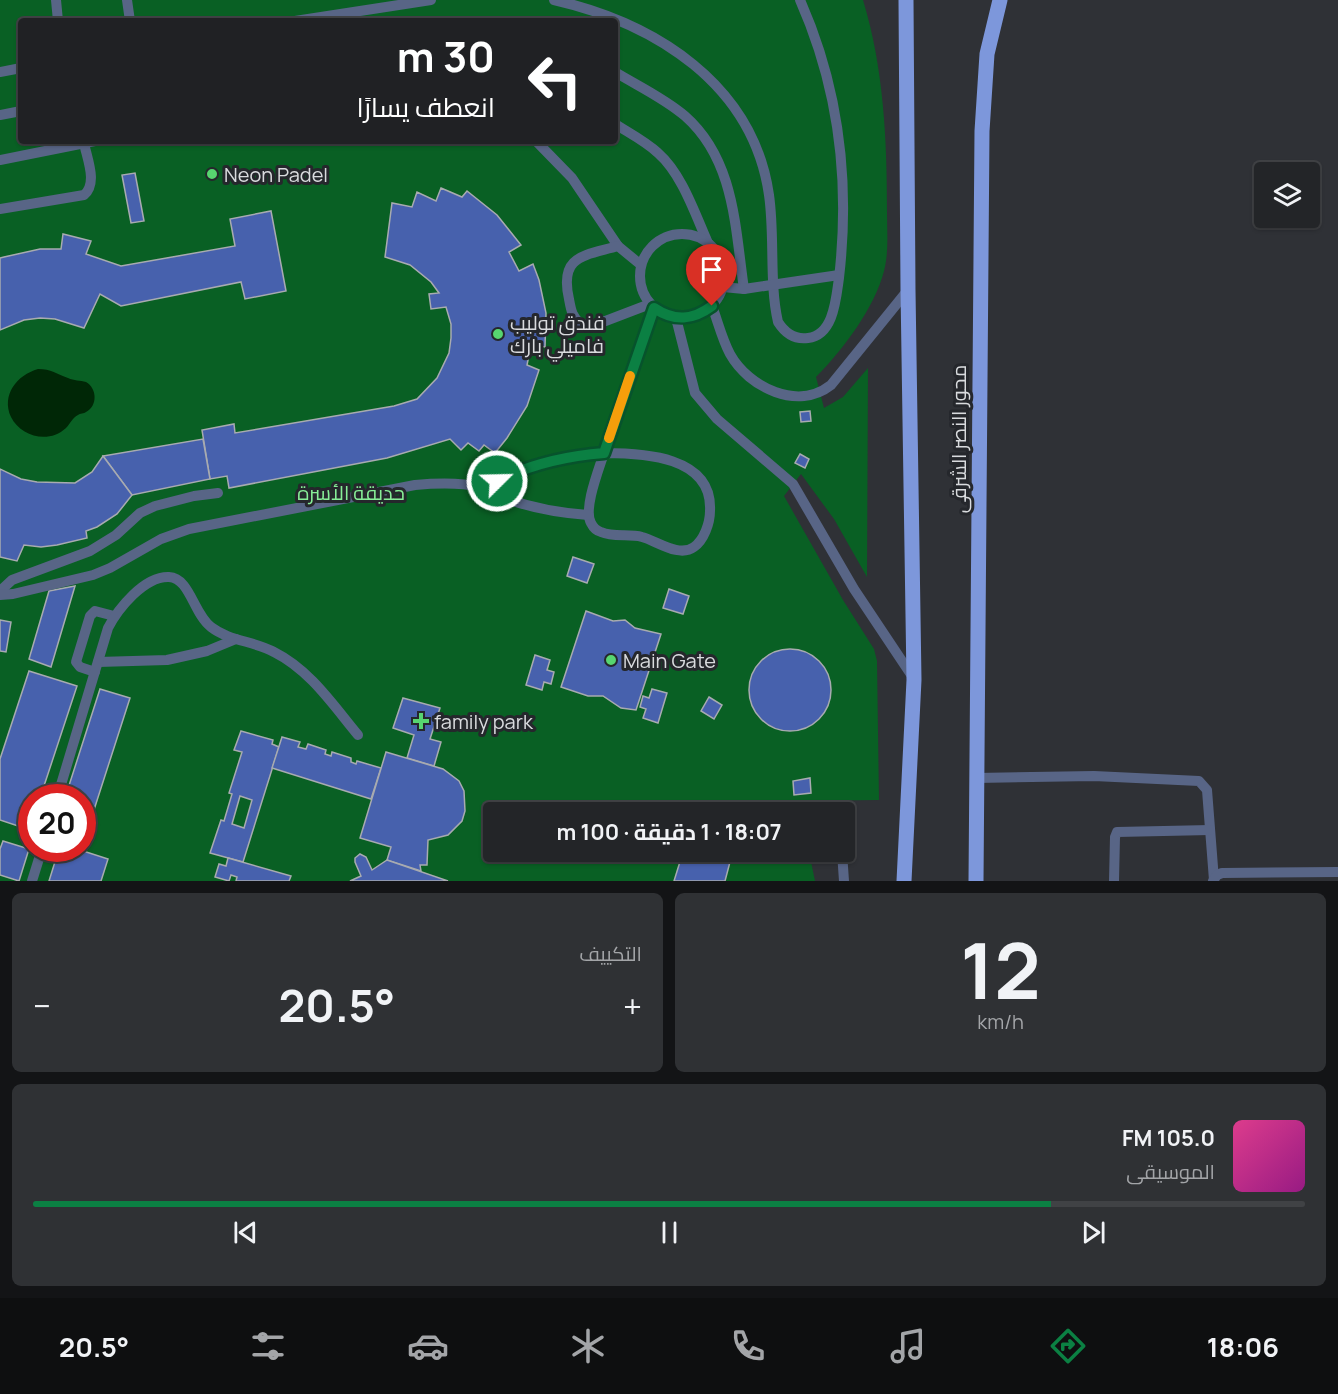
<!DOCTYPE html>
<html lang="ar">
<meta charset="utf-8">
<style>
body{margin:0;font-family:Manrope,Cairo,sans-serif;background:#2f3134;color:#f1f3f6;direction:rtl;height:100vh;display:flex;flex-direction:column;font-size:22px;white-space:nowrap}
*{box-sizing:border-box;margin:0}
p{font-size:20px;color:#a3a5a8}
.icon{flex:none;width:33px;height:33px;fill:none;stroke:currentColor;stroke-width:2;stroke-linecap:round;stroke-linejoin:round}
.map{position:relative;height:881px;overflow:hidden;direction:ltr}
.drawer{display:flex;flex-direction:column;gap:12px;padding:12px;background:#131416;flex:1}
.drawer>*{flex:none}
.banner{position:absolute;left:18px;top:18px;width:600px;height:126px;border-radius:6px;box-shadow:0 2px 4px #0004,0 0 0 2px #404245;direction:rtl;background:#202124;color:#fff;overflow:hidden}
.tools{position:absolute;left:1254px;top:162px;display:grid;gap:12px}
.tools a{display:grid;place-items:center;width:66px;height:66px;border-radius:6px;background:#232528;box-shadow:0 2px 4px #0004,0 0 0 2px #404245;font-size:30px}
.speed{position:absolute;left:18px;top:784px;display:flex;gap:12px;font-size:30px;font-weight:700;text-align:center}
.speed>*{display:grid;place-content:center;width:78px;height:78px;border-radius:50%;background:#232528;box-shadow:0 2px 4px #0004,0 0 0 2px #404245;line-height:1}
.speed .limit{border:9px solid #d22;background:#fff;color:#111}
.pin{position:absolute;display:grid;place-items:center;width:51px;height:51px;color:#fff;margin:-62px -26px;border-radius:50% 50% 50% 0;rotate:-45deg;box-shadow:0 0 6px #0007}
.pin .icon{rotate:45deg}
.me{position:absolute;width:66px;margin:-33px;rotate:67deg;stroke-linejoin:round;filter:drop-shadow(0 0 4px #0008)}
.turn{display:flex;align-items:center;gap:21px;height:126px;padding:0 24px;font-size:27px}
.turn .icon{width:78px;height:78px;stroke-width:2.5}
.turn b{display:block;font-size:42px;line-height:51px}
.big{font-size:45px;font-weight:700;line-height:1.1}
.drawer .card{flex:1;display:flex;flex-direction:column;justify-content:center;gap:9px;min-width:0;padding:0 21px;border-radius:9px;background:#2f3134}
.drawer .dial{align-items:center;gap:0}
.dial b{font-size:78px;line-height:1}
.song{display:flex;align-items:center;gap:18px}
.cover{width:72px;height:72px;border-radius:9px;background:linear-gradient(135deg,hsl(330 70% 55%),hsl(310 70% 35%))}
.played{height:6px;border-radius:3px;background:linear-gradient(90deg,#0b8043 80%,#404245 80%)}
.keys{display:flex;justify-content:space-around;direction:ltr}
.heat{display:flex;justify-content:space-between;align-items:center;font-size:33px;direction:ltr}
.drawer .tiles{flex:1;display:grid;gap:12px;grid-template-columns:1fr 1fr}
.card:last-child{grid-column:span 2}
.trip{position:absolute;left:483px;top:802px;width:372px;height:60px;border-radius:6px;background:#232528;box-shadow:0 2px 4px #0004,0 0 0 2px #404245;font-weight:700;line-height:60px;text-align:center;direction:rtl}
.dock{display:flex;height:96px;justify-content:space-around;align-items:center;background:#0e0f10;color:#a3a5a8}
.dock .icon{width:42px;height:42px}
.dock .on{color:#0b8043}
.dock b{font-size:27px;color:#f1f3f6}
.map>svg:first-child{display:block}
.green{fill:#096024;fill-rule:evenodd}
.water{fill:#002706}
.building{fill:#4761ad;stroke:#a8abb0;stroke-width:1.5;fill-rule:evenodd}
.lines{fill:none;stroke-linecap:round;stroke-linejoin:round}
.lane{stroke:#586586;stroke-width:10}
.primary{stroke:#7d97db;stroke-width:15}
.route-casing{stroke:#07532c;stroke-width:15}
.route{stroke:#0b8043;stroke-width:10}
.slow{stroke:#f59e0b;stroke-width:10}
.poi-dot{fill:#57d570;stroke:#25272c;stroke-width:2}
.labels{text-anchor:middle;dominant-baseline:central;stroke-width:6;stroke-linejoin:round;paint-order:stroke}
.poi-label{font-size:20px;fill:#d9dbde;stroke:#25272c;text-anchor:start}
.street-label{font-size:20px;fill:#d9dbde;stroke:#25272c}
.park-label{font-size:20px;fill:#87ee97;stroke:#25272c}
</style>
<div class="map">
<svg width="1338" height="881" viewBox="0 0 1338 881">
<rect width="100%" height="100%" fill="#2f3136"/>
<path class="green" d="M0,0H863C884,69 887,140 887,212C887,231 889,252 884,271C875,307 843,350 816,377L824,408L843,397L868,368L867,577L834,519L801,474L784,496L843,600L874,649L877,661L879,800L779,801L789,813H494V852H809L815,881H0ZM21,21H615V141H21ZM32,798H82V849H32Z"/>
<path class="water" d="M38,369C51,369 57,374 68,378C74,381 80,380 86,382C97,388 98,406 86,412C84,414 80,413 78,415C72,418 70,424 66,428C49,444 21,437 11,417C1,395 17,375 38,369Z"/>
<g class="building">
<path d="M135,173L144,221L131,223L122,175Z"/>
<path d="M441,188L462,197L467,191L497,215L521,245L509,252L519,271L533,264L539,280L546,313L545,347L531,345L527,365L539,370L527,406L507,438L495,453L484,445L479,451L468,443L461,450L450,439L387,458L229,488L227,476L210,479L202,430L234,424L235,433L394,406L417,399L437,378L449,353L451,338V324L446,307L431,309L429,294L439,293L431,282L410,265L385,257L392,203L412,207L417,192L436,201Z"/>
<path d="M271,211L286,291L245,299L241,282L121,306L100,294L84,328L55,319L40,318L24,320L0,330V258L4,257L40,249H61L63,234L91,241L86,254L121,266L235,246L230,219Z"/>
<path d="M810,411L811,421L801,422L800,412Z"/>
<path d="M203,439L210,479L132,495L103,456Z"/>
<path d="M800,454L809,459L805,468L795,463Z"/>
<path d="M103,456L132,495L117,514L97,527L86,531L87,538L57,545L41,547L24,545L17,561L0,557V469L21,479L37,482L75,483L92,472Z"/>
<path d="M573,557L594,564L587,583L567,576Z"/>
<path d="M75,586L51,667L29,659L49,591Z"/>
<path d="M669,589L689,596L683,614L663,608Z"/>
<path d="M586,611L613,621L625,620L635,628L661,634L636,710L621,708L603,696H588L561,687Z"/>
<path d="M0,620L11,622L6,652L0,651Z"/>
<circle cx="790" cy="690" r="41"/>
<path d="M535,655L550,660L547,670L554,672L551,684L544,682L542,690L526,685Z"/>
<path d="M29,671L77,686L40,798H32L30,830L0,820V759Z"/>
<path d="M100,689L130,698L83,844L82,798H65Z"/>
<path d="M652,689L667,693L658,723L643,718L646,709L640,707L643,696L649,698Z"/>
<path d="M709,697L722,705L714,719L701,711Z"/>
<path d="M403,698L440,708L430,739L441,742L434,766L407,758L414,735L393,728Z"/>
<path d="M241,731L273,740L272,744L279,747L243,862L210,853L221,820L224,821L232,794L229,793L242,752L234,750ZM240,796L252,800L244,828L232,824Z"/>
<path d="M282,737L300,742L298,747L306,749L308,744L326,750L325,754L331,756L332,752L351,758V762L356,764L357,761L381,768L371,799L272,768Z"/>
<path d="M386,752L443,769L459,781L464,791L465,811L462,821L448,835L428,840L427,865H420L421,871L387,860L391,847L360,838Z"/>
<path d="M810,778L811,793L794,795L793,781Z"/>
<path d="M3,841L29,849L19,881L0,875V849Z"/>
<path d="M59,849H77L108,859L101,881H49Z"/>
<path d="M683,852H697L730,862L725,881H674Z"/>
<path d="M360,854L366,857L372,870L387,860L448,881H350L361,876L355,862V858Z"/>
<path d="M228,858L291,876L289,881H236L237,877L231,875L229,881L215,877L219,864L226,866Z"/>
</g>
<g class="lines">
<g class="lane">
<path d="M56,0L58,21"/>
<path d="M127,0L130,21"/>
<path d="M554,0C655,23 753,84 769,195C775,236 769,283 778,322C785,333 794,340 808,338C834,335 836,298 839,278C850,183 839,88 800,0"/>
<path d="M295,21L431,0"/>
<path d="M0,72L21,68"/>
<path d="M615,72C638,86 664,98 685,116C735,160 735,228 744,289"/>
<path d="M0,115L21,111"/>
<path d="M615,124C629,133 645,141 658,153C682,174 695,214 708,243"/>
<path d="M536,141L572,178L618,246L641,265"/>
<path d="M0,160L95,141"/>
<path d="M0,209L84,195C98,183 87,159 84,143"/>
<circle cx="682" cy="276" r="42"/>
<path d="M618,246C584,256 559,255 569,299C571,310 572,317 581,324L595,325L650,304"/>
<path d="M723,287L744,289L839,275"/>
<path d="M712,306C718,322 722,339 730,354C749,388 798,411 831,385L908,290"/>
<path d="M676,318L695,393L717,419L793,484L854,589L914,679"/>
<path d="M604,453C643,453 713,456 710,511C710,523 704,540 694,547C679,558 657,541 642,537C629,533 614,538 601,532C597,531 593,527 591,523C583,509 599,469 604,453Z"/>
<path d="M482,488C525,467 556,457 604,453L654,308"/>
<path d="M0,591L12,580L90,551L116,535L140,513L155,506L194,496L218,493"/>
<path d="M0,595L13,594L93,575L110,568L161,539L189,529L415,485C437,483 459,482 480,487C491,490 500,497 510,500C536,509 561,513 588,515"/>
<path d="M98,662L167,660L207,651L236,639"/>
<path d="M95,672L80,667L76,662L90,616L95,611L114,616"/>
<path d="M976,778L1094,776L1199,781L1207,790L1214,880"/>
<path d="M57,798L108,628C118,609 144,576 169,577C190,578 193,613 211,627C229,641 254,641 274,652C310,670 333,705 358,735"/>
<path d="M842,852L844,881"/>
<path d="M32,881L42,849"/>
<path d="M1114,881L1115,837L1117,832L1210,830"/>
<path d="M1213,881L1217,875L1222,873L1338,872"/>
</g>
<g class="primary">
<path d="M904,881L914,680L908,290L906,0"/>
<path d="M976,881L982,131L987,54L1000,0"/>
</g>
</g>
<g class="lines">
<defs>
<path id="route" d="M497,481C531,464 566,456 604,453L654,308C675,322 693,320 712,306"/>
</defs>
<use href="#route" class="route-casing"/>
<use href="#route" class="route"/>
<path class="slow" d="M609,438L630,376"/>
</g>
<g class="poi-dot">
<circle cx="212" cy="174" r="6"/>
<circle cx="498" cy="334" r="6"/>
<circle cx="611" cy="660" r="6"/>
<path d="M418 712h6v6h6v6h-6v6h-6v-6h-6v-6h6z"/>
</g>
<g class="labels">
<g class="poi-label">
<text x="224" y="174">Neon Padel</text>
<text x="510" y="322">فندق توليب<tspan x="510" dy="23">فاميلي بارك</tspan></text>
<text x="623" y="660">Main Gate</text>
<text x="434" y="721">family park</text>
</g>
<g class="street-label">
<text transform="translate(958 439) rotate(-90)">محور النصر الشرقى</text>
</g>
<g class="park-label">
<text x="351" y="492">حديقة الأسرة</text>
</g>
</g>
</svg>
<div class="tools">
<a><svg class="icon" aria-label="layers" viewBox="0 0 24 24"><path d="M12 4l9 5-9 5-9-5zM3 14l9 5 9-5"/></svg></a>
</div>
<div class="speed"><div class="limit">20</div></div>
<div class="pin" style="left:712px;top:306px;background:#d93025"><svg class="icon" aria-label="arrive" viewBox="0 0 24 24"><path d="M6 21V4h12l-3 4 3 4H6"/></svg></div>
<svg class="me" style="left:497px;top:481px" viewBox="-20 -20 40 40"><circle r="17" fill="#0b8043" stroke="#fff" stroke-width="3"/><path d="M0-11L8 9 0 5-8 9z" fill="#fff"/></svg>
<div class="trip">18:07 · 1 دقيقة · 100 m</div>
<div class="banner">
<div class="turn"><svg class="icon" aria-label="left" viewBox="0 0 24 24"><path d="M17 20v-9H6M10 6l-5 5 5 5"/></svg><div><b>30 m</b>انعطف يسارًا</div></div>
</div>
</div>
<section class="drawer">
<div class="tiles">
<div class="card dial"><b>12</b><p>km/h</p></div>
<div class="card"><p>التكييف</p>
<div class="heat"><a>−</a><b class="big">20.5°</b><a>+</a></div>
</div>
<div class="card">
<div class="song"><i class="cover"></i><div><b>105.0 FM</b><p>الموسيقى</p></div></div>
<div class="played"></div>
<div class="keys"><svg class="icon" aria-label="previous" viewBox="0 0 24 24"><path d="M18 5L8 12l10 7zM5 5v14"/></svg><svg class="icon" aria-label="pause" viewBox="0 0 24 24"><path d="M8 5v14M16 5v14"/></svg><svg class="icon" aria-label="next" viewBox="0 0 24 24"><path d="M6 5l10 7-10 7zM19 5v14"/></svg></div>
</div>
</div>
</section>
<nav class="dock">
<b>18:06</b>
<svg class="icon on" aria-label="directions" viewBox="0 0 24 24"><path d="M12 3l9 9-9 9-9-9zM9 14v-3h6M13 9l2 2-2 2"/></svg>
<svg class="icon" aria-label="music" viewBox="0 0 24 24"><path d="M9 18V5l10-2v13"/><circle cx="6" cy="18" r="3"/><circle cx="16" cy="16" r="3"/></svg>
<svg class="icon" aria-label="phone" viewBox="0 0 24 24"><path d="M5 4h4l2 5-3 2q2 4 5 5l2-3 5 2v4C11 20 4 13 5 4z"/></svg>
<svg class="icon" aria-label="climate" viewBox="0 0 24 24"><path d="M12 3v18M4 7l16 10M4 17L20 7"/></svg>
<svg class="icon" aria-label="car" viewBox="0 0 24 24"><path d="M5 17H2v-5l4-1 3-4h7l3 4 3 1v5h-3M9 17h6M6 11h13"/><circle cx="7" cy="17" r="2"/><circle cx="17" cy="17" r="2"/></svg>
<svg class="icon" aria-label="filters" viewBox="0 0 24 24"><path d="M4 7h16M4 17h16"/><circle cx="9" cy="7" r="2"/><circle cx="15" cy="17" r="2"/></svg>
<b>20.5°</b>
</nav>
